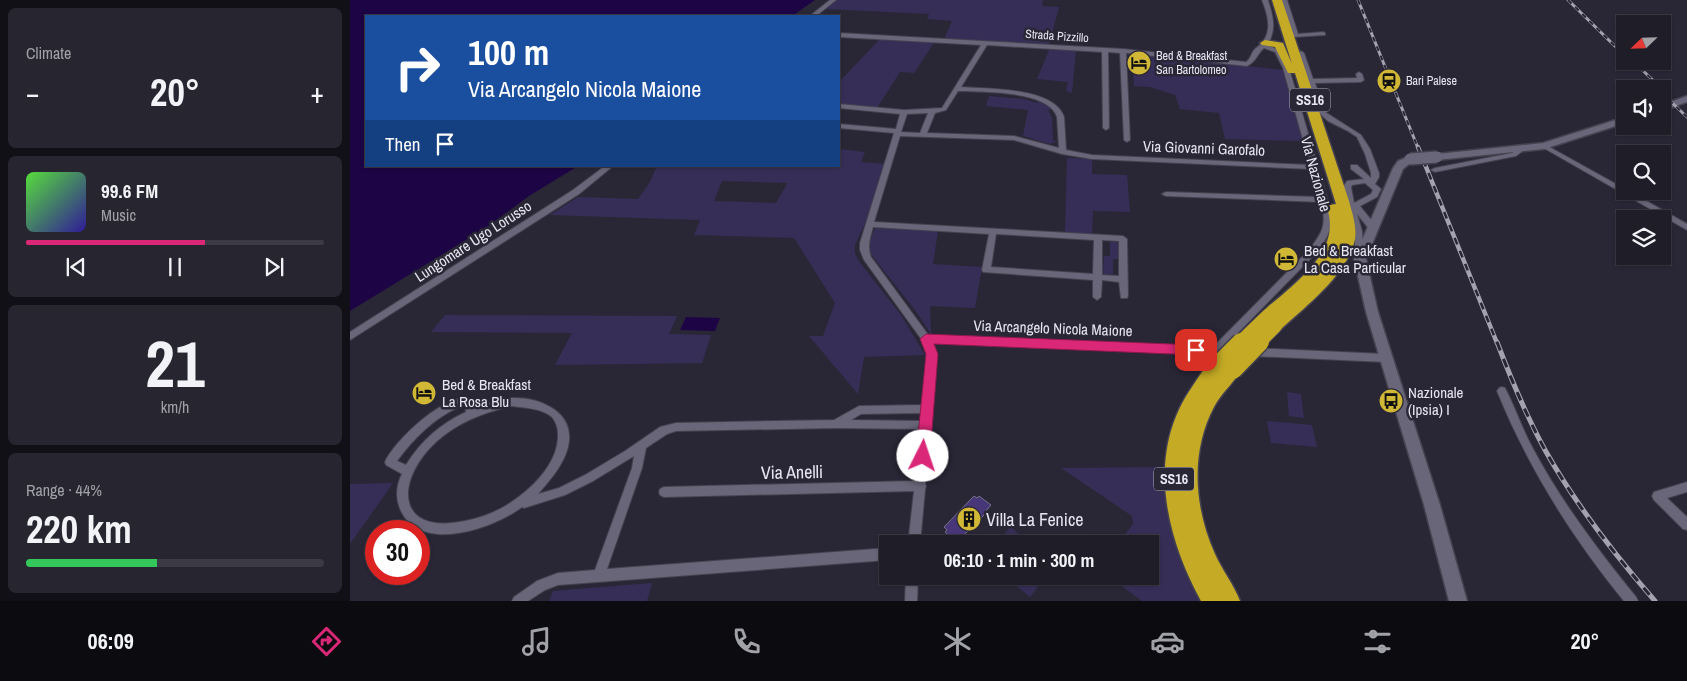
<!DOCTYPE html>
<meta charset="utf-8">
<style>
body{margin:0;font-family:"Archivo Narrow",sans-serif;background:#272630;color:#f1f3f6;height:100vh;display:flex;flex-direction:column;font-size:19px;white-space:nowrap}
*{box-sizing:border-box;margin:0}
p{font-size:16px;color:#a1a2a8}
.icon{flex:none;width:28px;height:28px;fill:none;stroke:currentColor;stroke-width:2;stroke-linecap:round;stroke-linejoin:round}
.map{position:relative;flex:1;overflow:hidden}
.side{display:flex;flex-direction:column;gap:8px;padding:8px;background:#111016;width:350px}
.side>*{flex:none}
.hud{position:absolute;left:15px;top:15px;width:475px;height:152px;border-radius:0px;box-shadow:0 1px 4px #0004,0 0 0 1px #3c3b45;background:#1a4fa0;color:#fff;overflow:hidden}
.needle{width:32px;rotate:247deg}
.fabs{position:absolute;left:1266px;top:15px;display:grid;gap:10px}
.fabs a{display:grid;place-items:center;width:55px;height:55px;border-radius:0px;background:#1f1d28;box-shadow:0 1px 4px #0004,0 0 0 1px #3c3b45;font-size:25px}
.speed{position:absolute;left:15px;top:520px;display:flex;gap:10px;font-size:25px;font-weight:700;text-align:center}
.speed>*{display:grid;place-content:center;width:65px;height:65px;border-radius:50%;background:#1f1d28;box-shadow:0 1px 4px #0004,0 0 0 1px #3c3b45;line-height:1}
.speed .limit{border:8px solid #d22;background:#fff;color:#111}
.pin{position:absolute;display:grid;place-items:center;width:42px;height:42px;color:#fff;margin:-21px;border-radius:10px;box-shadow:0 2px 8px #0006}
.me{position:absolute;width:55px;margin:-28px;rotate:4deg;stroke-linejoin:round;filter:drop-shadow(0 0 4px #0008)}
.turn{display:flex;align-items:center;gap:18px;height:105px;padding:0 20px;font-size:22px}
.turn .icon{width:65px;height:65px;stroke-width:2.5}
.turn b{display:block;font-size:35px;line-height:42px}
.then{display:flex;align-items:center;height:48px;padding:0 20px;background:#0003;gap:10px;font-size:19px}
.big{font-size:38px;font-weight:800;line-height:1.1}
.side .widget{flex:1;display:flex;flex-direction:column;justify-content:center;gap:8px;min-width:0;padding:0 18px;border-radius:8px;background:#272630}
.side .dial{align-items:center;gap:0}
.dial b{font-size:65px;line-height:1}
.song{display:flex;align-items:center;gap:15px}
.cover{width:60px;height:60px;border-radius:8px;background:linear-gradient(135deg,hsl(110 70% 55%),hsl(250 70% 35%))}
.played{height:5px;border-radius:2px;background:linear-gradient(90deg,#db2777 60%,#3c3b45 60%)}
.keys{display:flex;justify-content:space-around;direction:ltr}
.heat{display:flex;justify-content:space-between;align-items:center;font-size:28px;direction:ltr}
.charge{height:8px;border-radius:4px;background:linear-gradient(90deg,#34c759 44%,#3c3b45 0)}
.trip{position:absolute;left:529px;top:535px;width:280px;height:50px;border-radius:0px;background:#1f1d28;box-shadow:0 1px 4px #0004,0 0 0 1px #3c3b45;font-weight:800;line-height:50px;text-align:center}
.tab-bar{display:flex;height:80px;justify-content:space-around;align-items:center;background:#0c0c10;color:#a1a2a8}
.tab-bar .icon{width:35px;height:35px}
.tab-bar .current{color:#db2777}
.tab-bar b{font-size:22px;color:#f1f3f6}
main{display:flex;flex:1;min-height:0}
.map>svg:first-child{display:block}
.green{fill:#372e57;fill-rule:evenodd}
.water{fill:#1d0445}
.building{fill:#473779;stroke:#747184}
.lines{fill:none;stroke-linecap:round;stroke-linejoin:round}
.street-casing{stroke:#454250;stroke-width:2}
.secondary-casing{stroke:#454250;stroke-width:3}
.highway-casing{stroke:#454250;stroke-width:3}
.street{fill:#686678;fill-rule:evenodd}
.secondary{fill:#686678;fill-rule:evenodd}
.highway{fill:#c4aa25;fill-rule:evenodd}
.rail-far2-casing{stroke:#a4a2af;stroke-width:3}
.rail-far1-casing{stroke:#a4a2af;stroke-width:4.5}
.rail-casing{stroke:#a4a2af;stroke-width:5}
.rail-far2{stroke:#292736;stroke-width:2;stroke-dasharray:5;stroke-linecap:butt}
.rail-far1{stroke:#292736;stroke-width:2.5;stroke-dasharray:7;stroke-linecap:butt}
.rail{stroke:#292736;stroke-width:3;stroke-dasharray:9;stroke-linecap:butt}
.secondary-bridge-casing{stroke:#454250;stroke-width:14;stroke-linecap:butt}
.highway-bridge-far1-casing{stroke:#454250;stroke-width:16;stroke-linecap:butt}
.highway-bridge-casing{stroke:#454250;stroke-width:21;stroke-linecap:butt}
.secondary-bridge{stroke:#686678;stroke-width:11}
.highway-bridge-far1{stroke:#c4aa25;stroke-width:14}
.highway-bridge{stroke:#c4aa25;stroke-width:18}
.route{fill:#db2777;stroke:#8e194d}
.labels{text-anchor:middle;dominant-baseline:central;stroke-width:5;stroke-linejoin:round;paint-order:stroke}
.far-street-label{font-size:12px;fill:#e7e5f0;stroke:#292736}
.far-poi-label{font-size:12px;fill:#e7e5f0;stroke:#292736;text-anchor:start}
.shield{fill:#292736;stroke:#aeacb8;stroke-width:1}
.shield-label{font-size:14px;font-weight:bold;fill:#e7e5f0}
.street-label{font-size:15px;fill:#e7e5f0;stroke:#292736}
.poi-label{font-size:15px;fill:#e7e5f0;stroke:#292736;text-anchor:start}
.near-street-label{font-size:18px;fill:#e7e5f0;stroke:#292736}
.near-poi-label{font-size:18px;fill:#e7e5f0;stroke:#292736;text-anchor:start}
</style>
<main>
<section class="side">
<div class="widget"><p>Climate</p>
<div class="heat"><a>−</a><b class="big">20°</b><a>+</a></div>
</div>
<div class="widget">
<div class="song"><i class="cover"></i><div><b>99.6 FM</b><p>Music</p></div></div>
<div class="played"></div>
<div class="keys"><svg class="icon" aria-label="previous" viewBox="0 0 24 24"><path d="M18 5L8 12l10 7zM5 5v14"/></svg><svg class="icon" aria-label="pause" viewBox="0 0 24 24"><path d="M8 5v14M16 5v14"/></svg><svg class="icon" aria-label="next" viewBox="0 0 24 24"><path d="M6 5l10 7-10 7zM19 5v14"/></svg></div>
</div>
<div class="widget dial"><b>21</b><p>km/h</p></div>
<div class="widget"><p>Range · 44%</p><b class="big">220 km</b><div class="charge"></div></div>
</section>
<div class="map">
<svg width="1337" height="601" viewBox="0 0 1337 601">
<rect width="100%" height="100%" fill="#292736"/>
<g class="green">
<path d="M486,0H693L692,6L709,7L699,45L594,39L602,21L577,19L579,14L475,9Z"/>
<path d="M531,38L585,41L564,73L550,72L527,108L489,105V82Z"/>
<path d="M700,48L726,50L722,93L716,91L718,82L687,79Z"/>
<path d="M794,55L933,70L954,141L875,139L869,113L830,109L825,95L800,87L784,86L783,67H795Z"/>
<path d="M639,96L674,99L687,103L689,101L702,109L698,110L702,118L703,141H708L700,144L673,136L678,110L636,106Z"/>
<path d="M489,149L515,152L511,162L535,164L521,210L505,245V253L508,260L551,315L575,355L514,357L508,394L459,336H473L485,303L444,238L344,235L350,220L200,215L228,197L288,199L300,182L307,166H489ZM372,181L437,183V184L426,203L364,201Z"/>
<path d="M717,158L742,159V174L777,175L780,212L743,211L742,234L715,232Z"/>
<path d="M525,228L588,231L583,264L632,267L625,308L580,306L581,334L565,310L519,252L518,246Z"/>
<path d="M760,242H768V259H763V274H753L754,256H760Z"/>
<path d="M95,315L327,316L319,334L361,335L352,363L205,365L222,333L81,332Z"/>
<path d="M937,392L951,394L954,418L939,416Z"/>
<path d="M917,421L962,425L967,447L921,443Z"/>
<path d="M817,467C815,515 826,559 850,601H792L758,576H800V544H768L783,524L782,516L711,468Z"/>
<path d="M43,483L0,544V484Z"/>
<path d="M660,527L682,544H646Z"/>
<path d="M654,576H696L680,597Z"/>
<path d="M302,583L297,601H199L203,591Z"/>
</g>
<g class="water">
<path d="M0,0H465L442,16H16V166H228L179,196L134,229L0,311Z"/>
<path d="M336,317L370,318L365,331L330,330Z"/>
</g>
<path class="building" d="M624,496L627,498L629,496L641,505L635,512V514L613,536L614,538L609,544H589L597,534L595,532L597,530L594,527Z"/>
<g class="lines">
<defs>
<g id="street">
<path d="M480,0H486L466,16H460Z"/>
<path d="M912,0H918C923,16 927,30 917,45L929,50L939,68L982,215C982,231 975,241 965,254L874,347L883,348L885,351L883,354L880,355L582,343L587,355L575,483L576,486L575,490L570,544H558L564,491L314,497L310,495L309,492L310,489L314,487L565,481L570,429L485,428L326,431L317,434L296,448L292,468L257,569L538,548V560L208,585L195,590L178,601H162L164,597L187,581L208,573L245,570L282,468L284,456L243,481L215,495L174,508L172,507C144,528 72,554 51,511C45,498 46,486 52,474L36,465L35,462C45,440 96,391 123,399L125,409C136,404 150,398 162,398C188,397 222,410 219,441C217,461 201,479 188,494L209,488L235,475L275,451L310,427L326,423L484,420L509,406L572,405L577,355L572,340L514,260L510,250V243L544,133L489,128V124L546,129L550,114L489,108V104L554,110L592,108L631,45L489,37V33L773,49L896,62C901,59 901,53 905,49C908,46 912,44 914,40C922,28 917,13 912,0ZM637,45L752,52L753,128L756,130L759,128L758,52L770,53L774,140L777,142L780,140L776,53L897,66C906,62 907,54 914,48L925,52L933,68L960,165L742,155L716,150L714,117C704,87 637,89 611,87ZM608,91C631,92 699,90 707,117L709,148L664,136L577,133L585,113L596,110ZM578,113L570,133L551,132L557,114ZM550,136L664,140L712,154L742,159L961,169L969,197L816,192L812,194L816,196L971,202C977,225 973,232 959,250L863,347L579,336L521,257C517,246 520,238 523,227L639,234L632,270L633,272L743,280V297L747,300L751,297L752,280L769,282L771,298H777L778,296L777,239L773,236L524,222ZM646,234L744,240L743,274L641,267ZM752,240L769,241V276L752,275ZM162,406C175,408 191,408 202,417C206,422 208,428 208,434C209,464 180,491 157,505C144,513 130,518 115,521C44,536 45,479 87,441C108,422 135,412 162,406ZM109,407H115L116,412C90,424 71,441 56,465L47,461C63,439 84,418 109,407ZM571,413V421L501,420L511,414Z"/>
<path d="M931,0H937L948,34L973,32L975,33V35L944,37Z"/>
<path d="M951,51L954,53L963,79L1007,78L1006,74L1009,72L1012,74L1014,80L1011,82L965,83L975,112L1011,135L1020,149L1029,173V177L1025,184L1031,189L1027,197L1010,206L1026,226L1027,228L1026,230H1020L1007,214L1012,231L1014,259L1013,261L1010,262L1006,259L1004,231L993,192V187L997,181L1014,179L1001,169V165H1007L1021,178V173L1015,154L1007,137L998,131L978,121L969,113L948,53ZM1015,183L1023,190L1021,194L1004,203L1001,187L1002,185Z"/>
<path d="M1194,144L1275,189V191H1279L1337,224V230L1192,147L1191,146Z"/>
<path d="M1170,148L1174,150L1166,156L1085,172L1081,170L1085,168L1162,153Z"/>
<path d="M255,166H263L229,194L0,340V332L223,190Z"/>
<path d="M901,348L1035,354L1038,355L1040,358L1038,361L1035,362L901,356L898,355L896,352L898,349Z"/>
<path d="M1152,387L1155,388C1165,407 1171,426 1181,445C1210,500 1247,549 1286,597L1288,601H1274C1221,536 1179,469 1147,391L1149,388Z"/>
<path d="M1337,482V492L1317,498L1337,517V530L1333,529L1304,500L1302,496L1304,492Z"/>
<path d="M556,576H568L567,601H555Z"/>
</g>
<g id="secondary">
<path d="M1337,96V102L1312,111V105Z"/>
<path d="M1275,117V123L1194,149L1087,160L1082,157L1087,154L1193,143Z"/>
<path d="M1060,156L1065,159L1053,169L1016,259L1028,312L1090,505L1117,601H1099L1074,505L1016,312L1004,259L1043,168L1048,161Z"/>
</g>
<g id="highway">
<path d="M922,0H932L999,201C1002,213 1007,226 1005,239C998,274 956,306 930,330L925,332L920,330L917,326L922,320L914,319L911,315C916,307 924,302 931,296C957,273 990,246 977,208L979,205L986,204L945,73H938L925,47L912,45L910,43L915,40L933,43L942,64Z"/>
<path d="M870,357L876,359L878,363L876,366L883,364L889,365L891,370C884,383 871,393 864,407C840,452 844,508 865,554C872,570 884,585 890,601H851C815,535 796,453 842,387C849,377 858,360 870,357Z"/>
</g>
</defs>
<use href="#street" class="street-casing"/>
<use href="#secondary" class="secondary-casing"/>
<use href="#highway" class="highway-casing"/>
<use href="#street" class="street"/>
<use href="#secondary" class="secondary"/>
<use href="#highway" class="highway"/>
<defs>
<g id="rail-far2">
<path d="M1008,0L1068,148"/>
<path d="M1218,0L1275,56"/>
<path d="M1283,61L1312,89"/>
<path d="M1312,93L1337,117"/>
</g>
<path id="rail-far1" d="M1068,147L1147,343"/>
<path id="rail" d="M1147,342C1161,379 1176,415 1195,450C1226,505 1264,554 1305,601"/>
</defs>
<use href="#rail-far2" class="rail-far2-casing"/>
<use href="#rail-far1" class="rail-far1-casing"/>
<use href="#rail" class="rail-casing"/>
<use href="#rail-far2" class="rail-far2"/>
<use href="#rail-far1" class="rail-far1"/>
<use href="#rail" class="rail"/>
<defs>
<path id="secondary-bridge" d="M1060,159L1087,157"/>
<g id="highway-bridge-far1">
<path d="M890,343L919,315"/>
<path d="M908,343L925,326"/>
</g>
<g id="highway-bridge">
<path d="M870,363L891,342"/>
<path d="M883,370L910,342"/>
</g>
</defs>
<use href="#secondary-bridge" class="secondary-bridge-casing"/>
<use href="#highway-bridge-far1" class="highway-bridge-far1-casing"/>
<use href="#highway-bridge" class="highway-bridge-casing"/>
<use href="#secondary-bridge" class="secondary-bridge"/>
<use href="#highway-bridge-far1" class="highway-bridge-far1"/>
<use href="#highway-bridge" class="highway-bridge"/>
</g>
<path class="route" d="M576,334L846,345L851,347L852,350L851,353L846,355L584,344L588,354L580,456L578,460L573,462L568,460L566,456L576,354L570,339Z"/>
<defs>
<symbol id="hotel-disc" viewBox="-11 -11 22 22"><circle r="9.5" fill="#d1b736" stroke="#292736"/><path d="M-6-4.5h1.5V1H6V5H4.5V3h-9V5H-6ZM-4 0a1.8 1.8 0 1 1 3.6 0ZM.5 0V-2.5h3Q6-2.5 6 0Z" fill="#111"/></symbol>
<symbol id="station-disc" viewBox="-11 -11 22 22"><circle r="9.5" fill="#d1b736" stroke="#292736"/><path d="M-3-6H3Q5-6 5-4V2Q5 4 3 4L4.5 6H3L1.5 4h-3L-3 6H-4.5L-3 4Q-5 4-5 2V-4Q-5-6-3-6ZM-3.5-4v3h7v-3ZM-3.5 1v1.5H-2V1ZM2 1v1.5H3.5V1Z" fill="#111"/></symbol>
<symbol id="bus-disc" viewBox="-11 -11 22 22"><circle r="9.5" fill="#d1b736" stroke="#292736"/><path d="M-5-6H5V4H4V6H2V4H-2V6H-4V4H-5ZM-3.5-4V0h7V-4ZM-3.5 1.2v1.5H-2V1.2ZM2 1.2v1.5H3.5V1.2Z" fill="#111"/></symbol>
<symbol id="building-disc" viewBox="-11 -11 22 22"><circle r="9.5" fill="#d1b736" stroke="#292736"/><path d="M-4-6H4V6H1V3H-1V6H-4ZM-2.5-4.3h1.7v1.8h-1.7ZM.8-4.3h1.7v1.8H.8ZM-2.5-1h1.7V.8h-1.7ZM.8-1h1.7V.8H.8Z" fill="#111"/></symbol>
</defs>
<g fill-rule="evenodd">
<use href="#hotel-disc" x="775" y="49" width="28" height="28"/>
<use href="#station-disc" x="1025" y="67" width="28" height="28"/>
<use href="#hotel-disc" x="922" y="245" width="28" height="28"/>
<use href="#hotel-disc" x="60" y="379" width="28" height="28"/>
<use href="#bus-disc" x="1027" y="387" width="28" height="28"/>
<use href="#building-disc" x="605" y="505" width="28" height="28"/>
</g>
<g class="labels">
<g class="far-street-label">
<text transform="translate(707 36) rotate(4)">Strada Pizzillo</text>
</g>
<g class="far-poi-label">
<text x="806" y="56">Bed &amp; Breakfast<tspan x="806" dy="14">San Bartolomeo</tspan></text>
<text x="1056" y="81">Bari Palese</text>
</g>
<g class="shield">
<rect x="940" y="88.5" width="40" height="23" rx="4"/>
<rect x="804" y="467.5" width="40" height="23" rx="4"/>
</g>
<g class="shield-label">
<text x="960" y="100">SS16</text>
<text x="824" y="479">SS16</text>
</g>
<g class="street-label">
<text transform="translate(854 148) rotate(2)">Via Giovanni Garofalo</text>
<text transform="translate(966 174) rotate(75)">Via Nazionale</text>
<text transform="translate(123 241) rotate(-33)">Lungomare Ugo Lorusso</text>
<text transform="translate(703 328) rotate(2)">Via Arcangelo Nicola Maione</text>
</g>
<g class="poi-label">
<text x="954" y="250">Bed &amp; Breakfast<tspan x="954" dy="17">La Casa Particular</tspan></text>
<text x="92" y="384">Bed &amp; Breakfast<tspan x="92" dy="17">La Rosa Blu</tspan></text>
<text x="1058" y="392">Nazionale<tspan x="1058" dy="17">(Ipsia) I</tspan></text>
</g>
<g class="near-street-label">
<text transform="translate(442 472) rotate(-1)">Via Anelli</text>
</g>
<g class="near-poi-label">
<text x="636" y="519">Villa La Fenice</text>
</g>
</g>
</svg>
<div class="fabs">
<a><svg class="needle" viewBox="-14 -14 28 28"><path d="M0-13l5 13h-10z" fill="#e53935"/><path d="M0 13l5-13h-10z" fill="#a1a2a8"/></svg></a>
<a><svg class="icon" aria-label="sound" viewBox="0 0 24 24"><path d="M4 9h4l5-4v14l-5-4H4zM17 9q2 3 0 6"/></svg></a>
<a><svg class="icon" aria-label="search" viewBox="0 0 24 24"><circle cx="10" cy="10" r="6"/><path d="M15 15l6 6"/></svg></a>
<a><svg class="icon" aria-label="layers" viewBox="0 0 24 24"><path d="M12 4l9 5-9 5-9-5zM3 14l9 5 9-5"/></svg></a>
</div>
<div class="speed"><div class="limit">30</div></div>
<div class="pin" style="left:846px;top:350px;background:#d93025"><svg class="icon" aria-label="arrive" viewBox="0 0 24 24"><path d="M6 21V4h12l-3 4 3 4H6"/></svg></div>
<svg class="me" style="left:573px;top:456px" viewBox="-20 -20 40 40"><circle r="19" fill="#fff"/><path d="M0-13L10 11 0 6-10 11z" fill="#db2777"/></svg>
<div class="trip">06:10 · 1 min · 300 m</div>
<div class="hud">
<div class="turn"><svg class="icon" aria-label="right" viewBox="0 0 24 24"><path d="M7 20v-9h11M14 6l5 5-5 5"/></svg><div><b>100 m</b>Via Arcangelo Nicola Maione</div></div>
<div class="then">Then<svg class="icon" aria-label="arrive" viewBox="0 0 24 24"><path d="M6 21V4h12l-3 4 3 4H6"/></svg></div>
</div>
</div>
</main>
<nav class="tab-bar">
<b>06:09</b>
<svg class="icon current" aria-label="directions" viewBox="0 0 24 24"><path d="M12 3l9 9-9 9-9-9zM9 14v-3h6M13 9l2 2-2 2"/></svg>
<svg class="icon" aria-label="music" viewBox="0 0 24 24"><path d="M9 18V5l10-2v13"/><circle cx="6" cy="18" r="3"/><circle cx="16" cy="16" r="3"/></svg>
<svg class="icon" aria-label="phone" viewBox="0 0 24 24"><path d="M5 4h4l2 5-3 2q2 4 5 5l2-3 5 2v4C11 20 4 13 5 4z"/></svg>
<svg class="icon" aria-label="climate" viewBox="0 0 24 24"><path d="M12 3v18M4 7l16 10M4 17L20 7"/></svg>
<svg class="icon" aria-label="car" viewBox="0 0 24 24"><path d="M5 17H2v-5l4-1 3-4h7l3 4 3 1v5h-3M9 17h6M6 11h13"/><circle cx="7" cy="17" r="2"/><circle cx="17" cy="17" r="2"/></svg>
<svg class="icon" aria-label="filters" viewBox="0 0 24 24"><path d="M4 7h16M4 17h16"/><circle cx="9" cy="7" r="2"/><circle cx="15" cy="17" r="2"/></svg>
<b>20°</b>
</nav>
